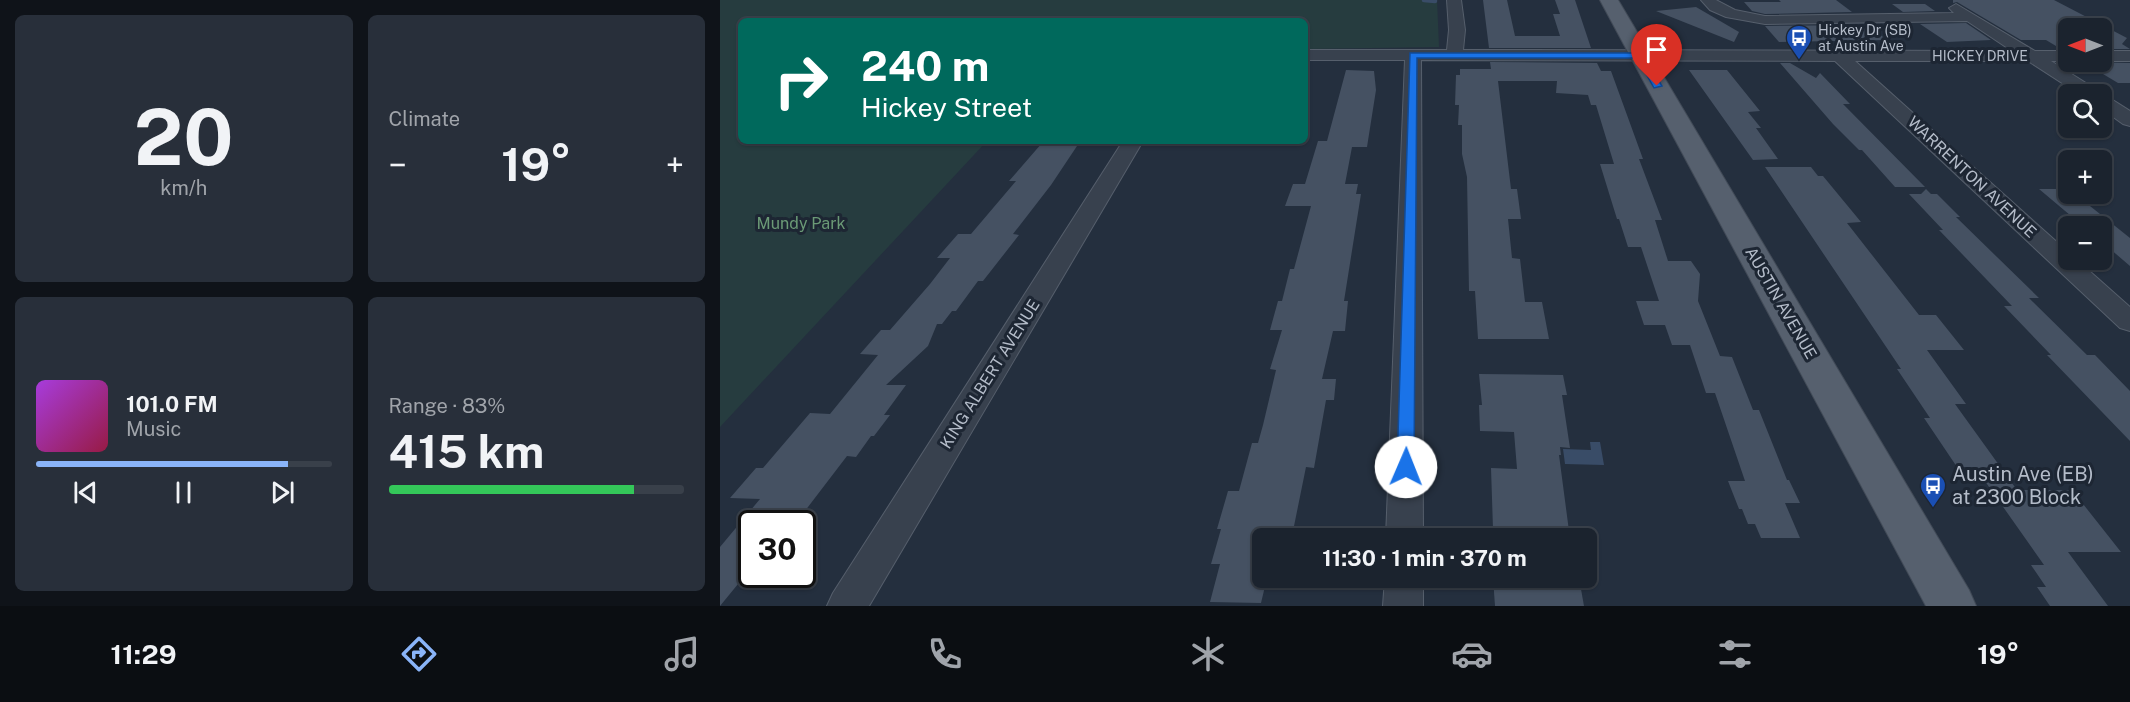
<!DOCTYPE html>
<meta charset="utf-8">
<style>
body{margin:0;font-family:"Public Sans",sans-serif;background:#282f3a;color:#f1f3f6;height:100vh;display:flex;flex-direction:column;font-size:22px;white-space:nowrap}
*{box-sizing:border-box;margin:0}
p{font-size:20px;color:#a0a4aa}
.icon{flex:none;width:33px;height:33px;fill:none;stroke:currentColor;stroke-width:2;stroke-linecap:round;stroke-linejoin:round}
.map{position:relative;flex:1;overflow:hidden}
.panel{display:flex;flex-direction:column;gap:15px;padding:15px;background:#0f1319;width:720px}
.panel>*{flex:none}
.hud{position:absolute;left:18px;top:18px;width:570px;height:126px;border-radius:9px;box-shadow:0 2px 4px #0004,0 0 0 2px #39404a;background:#00695c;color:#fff;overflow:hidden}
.needle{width:39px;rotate:270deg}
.tools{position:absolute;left:1338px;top:18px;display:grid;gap:12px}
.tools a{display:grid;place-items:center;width:54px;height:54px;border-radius:9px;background:#1b232e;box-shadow:0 2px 4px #0004,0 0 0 2px #39404a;font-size:30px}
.speed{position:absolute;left:18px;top:510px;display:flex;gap:12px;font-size:30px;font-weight:700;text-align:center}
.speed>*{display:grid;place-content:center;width:78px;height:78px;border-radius:50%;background:#1b232e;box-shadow:0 2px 4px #0004,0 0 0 2px #39404a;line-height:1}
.speed .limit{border:3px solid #111;border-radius:9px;background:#fff;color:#111}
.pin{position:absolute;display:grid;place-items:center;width:51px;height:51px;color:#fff;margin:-62px -26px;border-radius:50% 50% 50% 0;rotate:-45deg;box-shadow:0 0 6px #0007}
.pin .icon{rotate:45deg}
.me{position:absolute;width:66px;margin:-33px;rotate:1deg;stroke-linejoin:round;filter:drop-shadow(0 0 4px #0008)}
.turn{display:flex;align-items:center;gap:21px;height:126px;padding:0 24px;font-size:27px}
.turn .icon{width:78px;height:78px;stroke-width:2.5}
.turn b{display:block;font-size:42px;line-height:51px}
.big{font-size:45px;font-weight:700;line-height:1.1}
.panel .tile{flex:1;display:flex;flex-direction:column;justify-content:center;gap:9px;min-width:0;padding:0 21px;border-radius:9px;background:#282f3a}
.panel .dial{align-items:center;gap:0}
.dial b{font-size:78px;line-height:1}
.song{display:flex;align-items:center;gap:18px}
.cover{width:72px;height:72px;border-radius:9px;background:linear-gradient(135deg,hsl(280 70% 55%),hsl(340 70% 35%))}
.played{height:6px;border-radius:3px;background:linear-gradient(90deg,#8ab4f8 85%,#39404a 85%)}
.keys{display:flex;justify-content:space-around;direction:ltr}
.heat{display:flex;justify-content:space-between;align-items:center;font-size:33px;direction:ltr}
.charge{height:9px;border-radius:4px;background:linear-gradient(90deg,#34c759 83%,#39404a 0)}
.panel .tiles{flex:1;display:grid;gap:15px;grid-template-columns:repeat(2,1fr)}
.trip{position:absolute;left:532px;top:528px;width:345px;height:60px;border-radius:9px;background:#1b232e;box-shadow:0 2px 4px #0004,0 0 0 2px #39404a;font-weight:700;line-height:60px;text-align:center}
.menu{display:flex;height:96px;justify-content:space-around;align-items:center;background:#0b0e12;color:#a0a4aa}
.menu .icon{width:42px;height:42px}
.menu .active{color:#8ab4f8}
.menu b{font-size:27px;color:#f1f3f6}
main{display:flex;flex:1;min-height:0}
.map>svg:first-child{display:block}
.green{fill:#263c3f}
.water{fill:#394c67}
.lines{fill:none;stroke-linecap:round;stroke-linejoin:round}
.stream{stroke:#394c67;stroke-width:4.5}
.building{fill:#455162}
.minor-casing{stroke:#565f6c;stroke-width:2}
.major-casing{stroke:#414a57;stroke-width:2}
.minor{fill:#38414e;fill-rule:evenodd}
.major{fill:#56606e;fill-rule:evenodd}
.route{fill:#1a73e8;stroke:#114b97;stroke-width:1.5}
.labels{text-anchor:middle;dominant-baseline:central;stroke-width:6;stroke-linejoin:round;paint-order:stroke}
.far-poi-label{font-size:14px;fill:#b4bcc9;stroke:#1d2633;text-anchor:start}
.far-street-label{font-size:14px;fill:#b4bcc9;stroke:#1d2633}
.street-label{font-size:16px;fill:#b4bcc9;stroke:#1d2633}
.park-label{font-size:16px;fill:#6b9a76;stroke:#1d2633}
.near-poi-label{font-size:20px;fill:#b4bcc9;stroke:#1d2633;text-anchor:start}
</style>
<main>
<section class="panel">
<div class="tiles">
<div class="tile dial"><b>20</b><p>km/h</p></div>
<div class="tile"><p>Climate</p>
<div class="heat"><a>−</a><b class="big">19°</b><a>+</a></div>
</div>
<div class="tile">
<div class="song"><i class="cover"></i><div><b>101.0 FM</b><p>Music</p></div></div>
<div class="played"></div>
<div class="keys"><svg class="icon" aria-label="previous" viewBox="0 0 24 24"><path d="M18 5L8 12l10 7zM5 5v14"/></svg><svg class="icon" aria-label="pause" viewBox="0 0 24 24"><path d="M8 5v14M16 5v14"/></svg><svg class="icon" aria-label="next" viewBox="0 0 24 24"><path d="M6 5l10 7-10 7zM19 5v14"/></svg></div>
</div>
<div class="tile"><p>Range · 83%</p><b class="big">415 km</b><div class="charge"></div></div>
</div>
</section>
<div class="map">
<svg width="1410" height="606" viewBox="0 0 1410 606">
<rect width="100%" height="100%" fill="#242f3e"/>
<path class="green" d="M0,0H717L719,47L585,49V21H21V141H267L0,427Z"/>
<path class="water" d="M870,442H880L884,465L845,464L843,449L871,450Z"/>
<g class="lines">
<path class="stream" d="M704,0L715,1"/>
</g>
<g class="building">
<path d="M763,0H787L795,36H840L833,14H840L835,0H855L871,48H769Z"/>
<path d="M1059,0H1116L1132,12L1045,14L1032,11L1024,2H1061Z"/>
<path d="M1233,0H1334L1407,38L1402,44L1410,49H1382V28H1348V49H1341L1326,40H1301L1237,2L1233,3Z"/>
<path d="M1172,4H1205L1215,11L1183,12Z"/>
<path d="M976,7L1019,32L1014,42L936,11Z"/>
<path d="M1246,23L1271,40L1227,42L1200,24Z"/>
<path d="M1147,25L1167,40L1059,42L1045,26Z"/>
<path d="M770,62L877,63L881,71H891L923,159H919L942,220H935L948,261H971L980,274L978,301L1000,356L1012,357L1033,410H1039L1067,480H1069L1080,503H1065L1080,538H1041L1035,524H1028L1022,509H1019L1008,481H1025L995,393H986L970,345H952L945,325H924L916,301H939L921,247H908L899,219H897L880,164H894L876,105H871L868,95L836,93L837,81H778L791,189H797L801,219H788L792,258L800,259L805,302H822L829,339H758L755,291H749L747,177L742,154V125H738L739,105H735L736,75H740V69H771Z"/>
<path d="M1363,62L1410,63V83H1398Z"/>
<path d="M1060,63H1070L1096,78L1100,73L1130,104H1123L1205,187H1175L1142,150H1139L1113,124Z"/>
<path d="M626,70L654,71L656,90L647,147H632L625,184H638L636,194H641L624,301H628L625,331H613L602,379H616L614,400H606L594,468L586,467L573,531L543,530V578H547L541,603L490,602L500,564H491L501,529H497L508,491H519L532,443H538L543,425L556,370L550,369L562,330H550L558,301H562L570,269H574L591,206H565L573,184H585L598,141H607Z"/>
<path d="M969,70H1007L1040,111L1028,112L1041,128H1036L1058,159L1033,160Z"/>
<path d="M322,143H359L331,185L293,234L299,235L263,281H258L236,311H232L222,324H217L208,346L166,385H186L164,415H170L154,436H151L136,457L127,456L75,524H32V567L0,606V547L40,499L10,498L36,468H43L90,413L110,414L158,355L140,354L161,330H170L210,284L230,258H217L238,234H251L296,181H289Z"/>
<path d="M1045,167H1091L1098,176H1103L1141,222L1127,223L1199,315H1216L1244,350H1207L1246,404H1235L1297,490H1352L1401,552H1348L1388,606H1330L1317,587H1326L1311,565H1324L1255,467H1237L1204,418H1210L1177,369H1181Z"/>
<path d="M1206,189L1211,194H1217L1240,217H1236L1319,298H1309L1367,355H1375L1410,391V441L1327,355H1331L1284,306H1292L1219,230H1223L1189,194H1201Z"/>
<path d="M1319,189H1348V194H1355L1410,238V266L1382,242V226H1363Z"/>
<path d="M759,374L843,375L847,395H842L850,448L840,447L841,455H839L849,531L773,529L771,468L797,469L794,432L760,431L759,405H762Z"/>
<path d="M773,578H859L864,606H775Z"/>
</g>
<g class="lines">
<defs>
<g id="minor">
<path d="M727,0H741L745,30L743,50L1292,51L1247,21L1045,24L1006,17L990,10L981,0H996L1015,10L1045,16L1234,13L1229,8L1236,4L1315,51H1348V61H1331L1377,90L1380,94H1359L1308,61H1135L1348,252V260H1357L1410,307V331L1400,328L1115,61L701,60L703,538H666L685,60H585V50H727L729,30Z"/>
<rect x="1382" y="51" width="28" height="10"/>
<path d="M1382,95L1388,97L1410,111V126L1403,124L1382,109Z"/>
<path d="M403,141H423L149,606H107L113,593Z"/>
<path d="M665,578H703V606H663Z"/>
</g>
<path id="major" d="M880,0H898L1249,590L1256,606H1206Z"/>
</defs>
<use href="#minor" class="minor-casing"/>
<use href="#major" class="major-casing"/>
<use href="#minor" class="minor"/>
<use href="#major" class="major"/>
</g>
<path class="route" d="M690,53H920L924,56L942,86L934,88L917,58H697L694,467L692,472L686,474L680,472L677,467Z"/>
<defs>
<symbol id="bus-pin" viewBox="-11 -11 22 30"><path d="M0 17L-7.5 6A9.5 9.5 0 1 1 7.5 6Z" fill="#1a4fb4" stroke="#1d2633"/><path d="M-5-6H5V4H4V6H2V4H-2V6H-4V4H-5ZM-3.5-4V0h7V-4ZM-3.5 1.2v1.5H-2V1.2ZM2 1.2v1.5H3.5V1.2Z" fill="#fff"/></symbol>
</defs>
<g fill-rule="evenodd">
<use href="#bus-pin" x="1064" y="23" width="30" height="40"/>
<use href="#bus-pin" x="1198" y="471" width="30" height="40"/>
</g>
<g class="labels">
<g class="far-poi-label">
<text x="1098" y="30">Hickey Dr (SB)<tspan x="1098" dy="16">at Austin Ave</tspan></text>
</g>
<g class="far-street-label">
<text x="1260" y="56">HICKEY DRIVE</text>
</g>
<g class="street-label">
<text transform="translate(1252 177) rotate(43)">WARRENTON AVENUE</text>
<text transform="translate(1061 303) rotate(60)">AUSTIN AVENUE</text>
<text transform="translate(270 374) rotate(-58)">KING ALBERT AVENUE</text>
</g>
<g class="park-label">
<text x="81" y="223">Mundy Park</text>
</g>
<g class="near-poi-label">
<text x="1232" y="474">Austin Ave (EB)<tspan x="1232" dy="23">at 2300 Block</tspan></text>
</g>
</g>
</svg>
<div class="tools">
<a><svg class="needle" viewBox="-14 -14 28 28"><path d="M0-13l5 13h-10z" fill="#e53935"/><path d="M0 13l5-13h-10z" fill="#a0a4aa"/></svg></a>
<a><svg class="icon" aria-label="search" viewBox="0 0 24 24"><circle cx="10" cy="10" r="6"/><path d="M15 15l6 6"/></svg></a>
<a>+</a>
<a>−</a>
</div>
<div class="speed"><div class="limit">30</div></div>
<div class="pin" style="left:937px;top:86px;background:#d93025"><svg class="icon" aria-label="arrive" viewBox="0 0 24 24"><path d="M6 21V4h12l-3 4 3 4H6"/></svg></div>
<svg class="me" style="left:686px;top:467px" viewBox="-20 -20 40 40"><circle r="19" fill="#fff"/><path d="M0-13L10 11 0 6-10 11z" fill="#1a73e8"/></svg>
<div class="trip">11:30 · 1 min · 370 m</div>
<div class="hud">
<div class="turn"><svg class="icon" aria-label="right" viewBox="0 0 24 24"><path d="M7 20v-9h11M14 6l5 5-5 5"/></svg><div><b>240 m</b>Hickey Street</div></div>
</div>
</div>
</main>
<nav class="menu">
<b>11:29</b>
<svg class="icon active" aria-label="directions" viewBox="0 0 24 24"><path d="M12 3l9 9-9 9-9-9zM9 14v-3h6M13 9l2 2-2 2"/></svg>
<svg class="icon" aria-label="music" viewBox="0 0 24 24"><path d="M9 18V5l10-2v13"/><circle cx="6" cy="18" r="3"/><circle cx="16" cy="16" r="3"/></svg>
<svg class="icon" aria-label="phone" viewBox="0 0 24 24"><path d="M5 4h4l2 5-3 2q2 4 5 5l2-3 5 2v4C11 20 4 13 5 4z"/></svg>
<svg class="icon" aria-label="climate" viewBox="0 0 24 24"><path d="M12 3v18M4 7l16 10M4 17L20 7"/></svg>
<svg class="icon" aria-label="car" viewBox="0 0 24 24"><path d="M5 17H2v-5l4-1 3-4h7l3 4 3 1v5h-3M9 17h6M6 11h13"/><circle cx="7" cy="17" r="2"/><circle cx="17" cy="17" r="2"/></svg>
<svg class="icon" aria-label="filters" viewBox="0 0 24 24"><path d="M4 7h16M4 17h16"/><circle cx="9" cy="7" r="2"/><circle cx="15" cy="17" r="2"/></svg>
<b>19°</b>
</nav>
